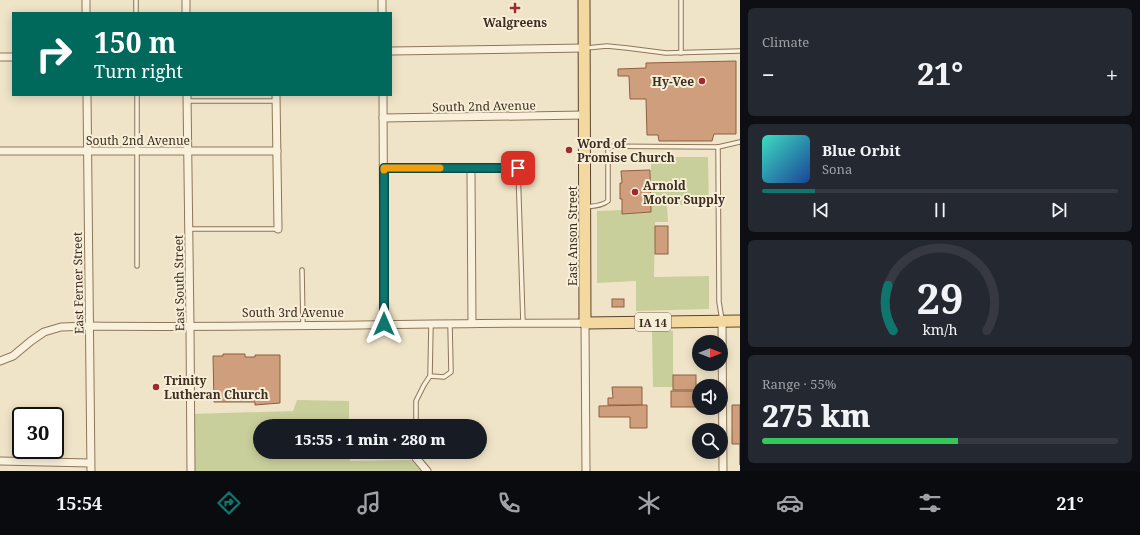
<!DOCTYPE html>
<meta charset="utf-8">
<style>
body{margin:0;font-family:"Noto Serif",serif;background:#242831;color:#f1f3f6;height:100vh;display:flex;flex-direction:column;font-size:15px;white-space:nowrap}
*{box-sizing:border-box;margin:0}
p{font-size:13px;color:#9ea1a6}
.icon{flex:none;width:22px;height:22px;fill:none;stroke:currentColor;stroke-width:2;stroke-linecap:round;stroke-linejoin:round}
.map{position:relative;flex:1;overflow:hidden}
.details{display:flex;flex-direction:column;gap:8px;padding:8px;background:#0d0f14;width:400px}
.details>*{flex:none}
.guide{position:absolute;left:12px;top:12px;width:380px;height:84px;border-radius:0px;box-shadow:0 2px 10px #0003;background:#00695c;color:#fff;overflow:hidden}
.needle{width:26px;rotate:90deg}
.buttons{position:absolute;left:692px;top:335px;display:grid;gap:8px}
.buttons a{display:grid;place-items:center;width:36px;height:36px;border-radius:50%;background:#171b24;box-shadow:0 2px 10px #0003;font-size:20px}
.speed{position:absolute;left:12px;top:407px;display:flex;gap:8px;font-size:20px;font-weight:700;text-align:center}
.speed>*{display:grid;place-content:center;width:52px;height:52px;border-radius:50%;background:#171b24;box-shadow:0 2px 10px #0003;line-height:1}
.speed .limit{border:2px solid #111;border-radius:6px;background:#fff;color:#111}
.pin{position:absolute;display:grid;place-items:center;width:34px;height:34px;color:#fff;margin:-17px;border-radius:8px;box-shadow:0 2px 6px #0006}
.me{position:absolute;width:44px;margin:-22px;rotate:0deg;stroke-linejoin:round;filter:drop-shadow(0 0 3px #0008)}
.turn{display:flex;align-items:center;gap:14px;height:84px;padding:0 16px;font-size:18px}
.turn .icon{width:52px;height:52px;stroke-width:2.5}
.turn b{display:block;font-size:28px;line-height:34px}
.big{font-size:30px;font-weight:800;line-height:1.1}
.details .widget{flex:1;display:flex;flex-direction:column;justify-content:center;gap:6px;min-width:0;padding:0 14px;border-radius:6px;background:#242831}
.details .dial{align-items:center;gap:0}
.dial svg{height:104px;overflow:visible;fill:none;stroke:#363941;stroke-width:7;stroke-linecap:round;text-anchor:middle}
.dial text{fill:#f1f3f6;stroke:none}
.song{display:flex;align-items:center;gap:12px}
.cover{width:48px;height:48px;border-radius:6px;background:linear-gradient(135deg,hsl(170 70% 55%),hsl(220 70% 35%))}
.played{height:4px;border-radius:2px;background:linear-gradient(90deg,#0f766e 15%,#363941 15%)}
.keys{display:flex;justify-content:space-around;direction:ltr}
.heat{display:flex;justify-content:space-between;align-items:center;font-size:22px;direction:ltr}
.charge{height:6px;border-radius:3px;background:linear-gradient(90deg,#34c759 55%,#363941 0)}
.trip{position:absolute;left:253px;top:419px;width:234px;height:40px;border-radius:20px;background:#171b24;box-shadow:0 2px 10px #0003;font-weight:800;line-height:40px;text-align:center}
.tab-bar{display:flex;height:64px;justify-content:space-around;align-items:center;background:#090b0e;color:#9ea1a6}
.tab-bar .icon{width:28px;height:28px}
.tab-bar .current{color:#0f766e}
.tab-bar b{font-size:18px;color:#f1f3f6}
main{display:flex;flex:1;min-height:0}
.map>svg:first-child{display:block}
.green{fill:#c9cf9b}
.building{fill:#cf9f7d;stroke:#8d5f41}
.lines{fill:none;stroke-linecap:round;stroke-linejoin:round}
.lane-casing{stroke:#8d765c;stroke-width:5.5}
.street-casing{stroke:#8d765c;stroke-width:9}
.primary-casing{stroke:#5b4430;stroke-width:13}
.lane{stroke:#faf1dc;stroke-width:3.5}
.street{stroke:#faf1dc;stroke-width:7}
.primary{stroke:#f3d9a0;stroke-width:11}
.route-casing{stroke:#0a4d48;stroke-width:10}
.route{stroke:#0f766e;stroke-width:7}
.slow{stroke:#f59e0b;stroke-width:7}
.poi-dot{fill:#9e2a2b;stroke:#f7eed8;stroke-width:1.5}
.labels{text-anchor:middle;dominant-baseline:central;stroke-width:4;stroke-linejoin:round;paint-order:stroke}
.shield{fill:#f7eed8;stroke:#756857;stroke-width:1}
.shield-label{font-size:11px;font-weight:bold;fill:#3d2e20}
.poi-label{font-size:12px;font-weight:bold;fill:#3d2e20;stroke:#f7eed8;text-anchor:start}
.street-label{font-size:12px;fill:#3d2e20;stroke:#f7eed8}
</style>
<main>
<div class="map">
<svg width="740" height="471" viewBox="0 0 740 471">
<rect width="100%" height="100%" fill="#f0e4c8"/>
<g class="green">
<path d="M654,157H708L709,205H667L668,222H655L654,277L709,276V309L636,311V281L597,283V211L622,210V214L651,212V162H654Z"/>
<path d="M652,331H673V387H653Z"/>
<path d="M297,400L349,401V426H260V452H349L350,461L411,460L421,471H191L190,414L293,411Z"/>
</g>
<g class="building">
<path d="M736,61V134H714L712,141H659L658,135H647L646,99H630L629,76H618V69L646,68V63Z"/>
<path d="M650,170L651,212L622,214V199H620V183H622L621,171Z"/>
<rect x="655" y="226" width="13" height="28"/>
<rect x="612" y="299" width="12" height="8"/>
<path d="M223,354H245V357H255V355H280V403L255,405V402H214L213,356H223Z"/>
<rect x="673" y="375" width="23" height="15"/>
<path d="M612,387H642V405H608V398H613Z"/>
<rect x="671" y="391" width="28" height="16"/>
<path d="M647,405V428H630V417H599V406Z"/>
<path d="M732,405H740V465V444H732Z"/>
</g>
<g class="lines">
<defs>
<g id="lane">
<path d="M136,0V13"/>
<path d="M681,0V53"/>
<path d="M586,48L607,46L627,48L666,53L740,51"/>
<path d="M137,95V266"/>
<path d="M187,101H276"/>
<path d="M585,146L718,147L719,302L722,320"/>
<path d="M718,147L740,142"/>
<path d="M384,168H518L523,323"/>
<path d="M586,207C594,206 602,206 608,201V146"/>
<path d="M189,229H278"/>
<path d="M302,270L303,326"/>
<path d="M430,376L444,377L451,372L450,324"/>
<path d="M416,426V401L424,385L430,376L431,324"/>
<path d="M416,458V452"/>
</g>
<g id="street">
<path d="M86,0V13"/>
<path d="M186,0V13"/>
<path d="M382,0V13"/>
<path d="M391,51L584,48"/>
<path d="M0,57H13"/>
<path d="M87,95L91,471"/>
<path d="M187,95L190,326L191,471"/>
<path d="M276,95L278,229"/>
<path d="M383,95L384,325"/>
<path d="M383,118L585,115"/>
<path d="M0,151H277"/>
<path d="M471,174L472,323"/>
<path d="M722,321L723,471"/>
<path d="M0,361L13,356L31,341L44,332L61,327L89,326C254,328 419,323 585,323L586,471"/>
<path d="M416,458L427,471"/>
<path d="M0,461L90,463"/>
</g>
<path id="primary" d="M584,0L585,323L740,321"/>
</defs>
<use href="#lane" class="lane-casing"/>
<use href="#street" class="street-casing"/>
<use href="#primary" class="primary-casing"/>
<use href="#lane" class="lane"/>
<use href="#street" class="street"/>
<use href="#primary" class="primary"/>
</g>
<g class="lines">
<defs>
<path id="route" d="M384,324V168H518"/>
</defs>
<use href="#route" class="route-casing"/>
<use href="#route" class="route"/>
<path class="slow" d="M384,170V168H440"/>
</g>
<g class="poi-dot">
<path d="M513 2h4v4h4v4h-4v4h-4v-4h-4v-4h4z"/>
<circle cx="702" cy="81" r="4"/>
<circle cx="569" cy="150" r="4"/>
<circle cx="635" cy="192" r="4"/>
<circle cx="156" cy="387" r="4"/>
</g>
<g class="labels">
<rect class="shield" x="635" y="313" width="36" height="18" rx="3"/>
<g class="shield-label">
<text x="653" y="322">IA 14</text>
</g>
<g class="poi-label">
<text x="515" y="22" text-anchor="middle">Walgreens</text>
<text x="694" y="81" text-anchor="end">Hy-Vee</text>
<text x="577" y="143">Word of<tspan x="577" dy="14">Promise Church</tspan></text>
<text x="643" y="185">Arnold<tspan x="643" dy="14">Motor Supply</tspan></text>
<text x="164" y="380">Trinity<tspan x="164" dy="14">Lutheran Church</tspan></text>
</g>
<g class="street-label">
<text transform="translate(484 106) rotate(-1)">South 2nd Avenue</text>
<text x="138" y="140">South 2nd Avenue</text>
<text transform="translate(572 236) rotate(-90)">East Anson Street</text>
<text transform="translate(78 283) rotate(-91)">East Ferner Street</text>
<text transform="translate(179 283) rotate(-91)">East South Street</text>
<text x="293" y="312">South 3rd Avenue</text>
</g>
</g>
</svg>
<div class="buttons">
<a><svg class="needle" viewBox="-14 -14 28 28"><path d="M0-13l5 13h-10z" fill="#e53935"/><path d="M0 13l5-13h-10z" fill="#9ea1a6"/></svg></a>
<a><svg class="icon" aria-label="sound" viewBox="0 0 24 24"><path d="M4 9h4l5-4v14l-5-4H4zM17 9q2 3 0 6"/></svg></a>
<a><svg class="icon" aria-label="search" viewBox="0 0 24 24"><circle cx="10" cy="10" r="6"/><path d="M15 15l6 6"/></svg></a>
</div>
<div class="speed"><div class="limit">30</div></div>
<div class="pin" style="left:518px;top:168px;background:#d93025"><svg class="icon" aria-label="arrive" viewBox="0 0 24 24"><path d="M6 21V4h12l-3 4 3 4H6"/></svg></div>
<svg class="me" style="left:384px;top:324px" viewBox="-20 -20 40 40"><path d="M0-17L14 15 0 8-14 15z" fill="#0f766e" stroke="#fff" stroke-width="4"/></svg>
<div class="trip">15:55 · 1 min · 280 m</div>
<div class="guide">
<div class="turn"><svg class="icon" aria-label="right" viewBox="0 0 24 24"><path d="M7 20v-9h11M14 6l5 5-5 5"/></svg><div><b>150 m</b>Turn right</div></div>
</div>
</div>
<section class="details">
<div class="widget"><p>Climate</p>
<div class="heat"><a>−</a><b class="big">21°</b><a>+</a></div>
</div>
<div class="widget">
<div class="song"><i class="cover"></i><div><b>Blue Orbit</b><p>Sona</p></div></div>
<div class="played"></div>
<div class="keys"><svg class="icon" aria-label="previous" viewBox="0 0 24 24"><path d="M18 5L8 12l10 7zM5 5v14"/></svg><svg class="icon" aria-label="pause" viewBox="0 0 24 24"><path d="M8 5v14M16 5v14"/></svg><svg class="icon" aria-label="next" viewBox="0 0 24 24"><path d="M6 5l10 7-10 7zM19 5v14"/></svg></div>
</div>
<div class="widget dial"><svg viewBox="0 0 100 80">
<path d="M14 69A42 42 0 1 1 86 69"/>
<path d="M14 69A42 42 0 0 1 10 34" stroke="#0f766e"/>
<text x="50" y="56" font-size="32" font-weight="700">29</text>
<text x="50" y="72" font-size="11">km/h</text>
</svg></div>
<div class="widget"><p>Range · 55%</p><b class="big">275 km</b><div class="charge"></div></div>
</section>
</main>
<nav class="tab-bar">
<b>15:54</b>
<svg class="icon current" aria-label="directions" viewBox="0 0 24 24"><path d="M12 3l9 9-9 9-9-9zM9 14v-3h6M13 9l2 2-2 2"/></svg>
<svg class="icon" aria-label="music" viewBox="0 0 24 24"><path d="M9 18V5l10-2v13"/><circle cx="6" cy="18" r="3"/><circle cx="16" cy="16" r="3"/></svg>
<svg class="icon" aria-label="phone" viewBox="0 0 24 24"><path d="M5 4h4l2 5-3 2q2 4 5 5l2-3 5 2v4C11 20 4 13 5 4z"/></svg>
<svg class="icon" aria-label="climate" viewBox="0 0 24 24"><path d="M12 3v18M4 7l16 10M4 17L20 7"/></svg>
<svg class="icon" aria-label="car" viewBox="0 0 24 24"><path d="M5 17H2v-5l4-1 3-4h7l3 4 3 1v5h-3M9 17h6M6 11h13"/><circle cx="7" cy="17" r="2"/><circle cx="17" cy="17" r="2"/></svg>
<svg class="icon" aria-label="filters" viewBox="0 0 24 24"><path d="M4 7h16M4 17h16"/><circle cx="9" cy="7" r="2"/><circle cx="15" cy="17" r="2"/></svg>
<b>21°</b>
</nav>
